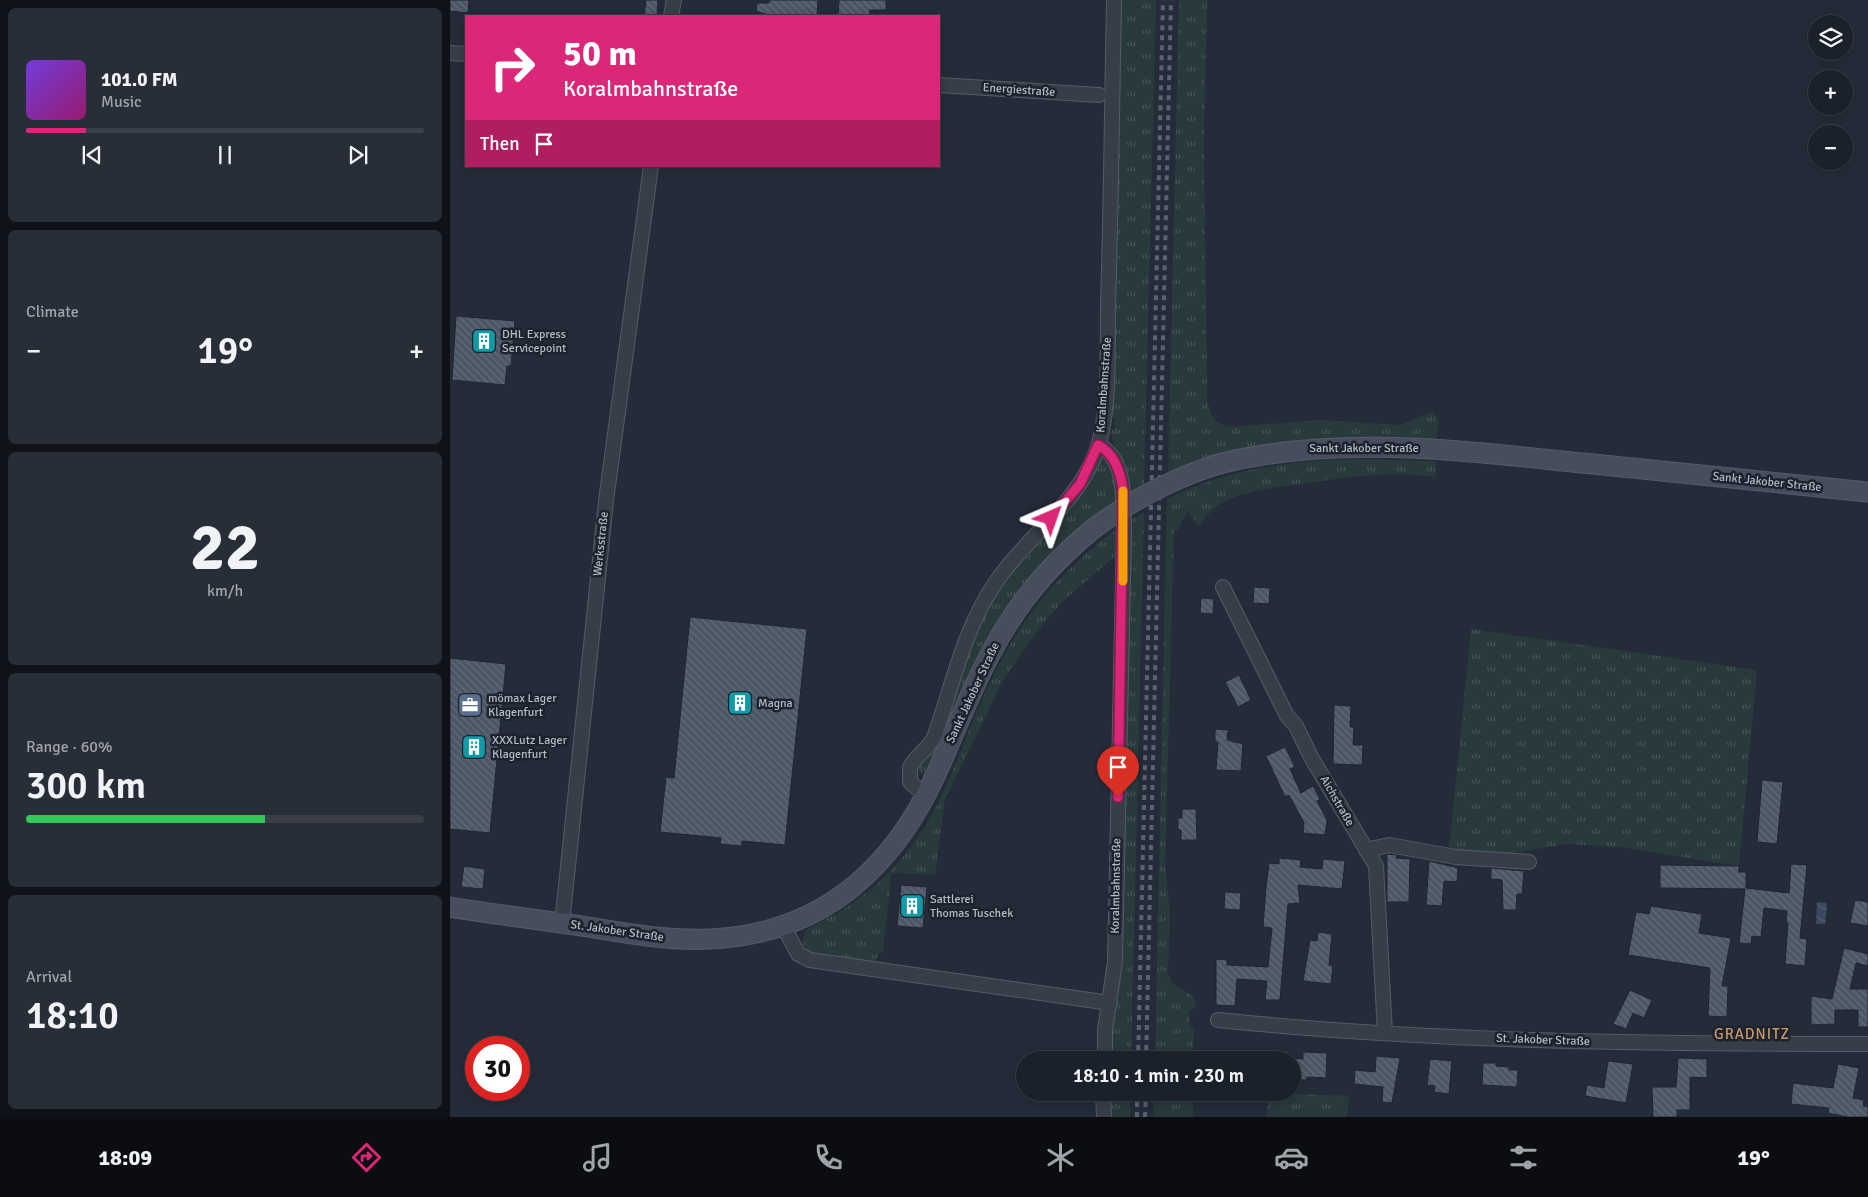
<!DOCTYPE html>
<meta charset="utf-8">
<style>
body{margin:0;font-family:Signika,sans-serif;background:#282e37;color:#f1f3f6;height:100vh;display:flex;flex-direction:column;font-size:19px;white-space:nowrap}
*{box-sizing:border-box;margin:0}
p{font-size:16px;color:#a0a3a9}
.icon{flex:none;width:28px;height:28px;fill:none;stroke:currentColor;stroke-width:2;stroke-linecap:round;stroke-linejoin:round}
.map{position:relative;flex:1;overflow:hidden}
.panel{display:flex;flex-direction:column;gap:8px;padding:8px;background:#0f1218;width:450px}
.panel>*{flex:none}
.guide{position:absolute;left:15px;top:15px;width:475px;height:152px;border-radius:0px;box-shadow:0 2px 12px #0003,0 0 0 1px #393e47;background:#db2777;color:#fff;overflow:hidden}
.controls{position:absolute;left:1358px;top:15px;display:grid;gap:10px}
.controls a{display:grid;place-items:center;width:45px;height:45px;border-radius:50%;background:#1b212b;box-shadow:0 2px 12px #0003,0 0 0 1px #393e47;font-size:25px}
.speed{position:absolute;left:15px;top:1036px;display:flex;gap:10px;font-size:25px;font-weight:700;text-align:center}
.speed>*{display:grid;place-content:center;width:65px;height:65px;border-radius:50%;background:#1b212b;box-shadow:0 2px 12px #0003,0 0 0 1px #393e47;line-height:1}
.speed .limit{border:8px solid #d22;background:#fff;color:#111}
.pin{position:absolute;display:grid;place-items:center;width:42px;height:42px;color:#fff;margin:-51px -21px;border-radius:50% 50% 50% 0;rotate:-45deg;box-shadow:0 0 5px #0007}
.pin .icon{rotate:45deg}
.me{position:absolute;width:55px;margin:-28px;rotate:43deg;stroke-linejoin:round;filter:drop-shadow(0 0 4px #0008)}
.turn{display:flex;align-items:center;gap:18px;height:105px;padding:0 15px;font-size:22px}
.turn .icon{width:65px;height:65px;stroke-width:2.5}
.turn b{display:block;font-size:35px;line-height:42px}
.then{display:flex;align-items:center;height:48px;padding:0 15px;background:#0003;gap:10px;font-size:19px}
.big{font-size:38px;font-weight:600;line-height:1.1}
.panel .tile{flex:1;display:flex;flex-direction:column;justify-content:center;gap:8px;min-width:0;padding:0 18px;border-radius:8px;background:#282e37}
.panel .dial{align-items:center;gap:0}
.dial b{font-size:65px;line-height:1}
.song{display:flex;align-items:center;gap:15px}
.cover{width:60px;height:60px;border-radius:8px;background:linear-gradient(135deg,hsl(260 70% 55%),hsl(320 70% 35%))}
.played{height:5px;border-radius:2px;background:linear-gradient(90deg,#db2777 15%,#393e47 15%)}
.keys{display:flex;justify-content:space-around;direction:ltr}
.heat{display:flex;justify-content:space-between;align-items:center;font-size:28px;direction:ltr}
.charge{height:8px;border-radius:4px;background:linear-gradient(90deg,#34c759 60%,#393e47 0)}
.trip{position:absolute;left:566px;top:1051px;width:285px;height:50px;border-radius:25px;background:#1b212b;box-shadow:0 2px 12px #0003,0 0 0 1px #393e47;font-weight:600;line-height:50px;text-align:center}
.dock{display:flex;height:80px;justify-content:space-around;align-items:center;background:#0b0d11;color:#a0a3a9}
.dock .icon{width:35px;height:35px}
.dock .current{color:#db2777}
.dock b{font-size:22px;color:#f1f3f6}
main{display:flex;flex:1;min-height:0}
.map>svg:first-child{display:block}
.grass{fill:url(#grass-tufts)}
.water{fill:url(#water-waves)}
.building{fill:url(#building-back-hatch);stroke:#1f2530}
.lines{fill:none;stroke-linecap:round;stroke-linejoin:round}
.minor-casing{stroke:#565c67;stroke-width:16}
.secondary-casing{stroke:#565c67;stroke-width:21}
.minor{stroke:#373e49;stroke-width:14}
.secondary{stroke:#464d5c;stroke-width:19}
.rail{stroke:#5a6270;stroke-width:4;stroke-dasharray:5 5;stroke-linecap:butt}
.secondary-bridge-casing{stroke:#565c67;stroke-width:21;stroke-linecap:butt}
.secondary-bridge{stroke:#464d5c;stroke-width:19}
.route-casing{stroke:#8e194d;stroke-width:12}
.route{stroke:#db2777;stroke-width:9}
.slow{stroke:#f59e0b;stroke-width:9}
.labels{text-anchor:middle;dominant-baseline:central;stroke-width:5;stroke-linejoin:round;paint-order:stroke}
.street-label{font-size:12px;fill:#b3b9c5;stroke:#1d232e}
.poi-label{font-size:12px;fill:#b3b9c5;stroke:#1d232e;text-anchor:start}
.quarter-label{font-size:15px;letter-spacing:1px;fill:#ca9868;stroke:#1d232e}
</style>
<main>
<section class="panel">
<div class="tile">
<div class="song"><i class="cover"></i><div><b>101.0 FM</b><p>Music</p></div></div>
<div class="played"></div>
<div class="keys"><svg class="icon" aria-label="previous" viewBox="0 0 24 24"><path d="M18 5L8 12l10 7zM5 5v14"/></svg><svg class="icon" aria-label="pause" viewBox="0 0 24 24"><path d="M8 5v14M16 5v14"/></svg><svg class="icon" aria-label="next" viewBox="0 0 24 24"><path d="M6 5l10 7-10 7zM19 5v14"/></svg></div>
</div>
<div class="tile"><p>Climate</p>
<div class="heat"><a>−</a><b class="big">19°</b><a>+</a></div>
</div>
<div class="tile dial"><b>22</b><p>km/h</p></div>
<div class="tile"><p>Range · 60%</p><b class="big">300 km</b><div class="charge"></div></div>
<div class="tile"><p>Arrival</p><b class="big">18:10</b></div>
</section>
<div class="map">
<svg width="1418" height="1117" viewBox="0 0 1418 1117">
<defs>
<pattern id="grass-tufts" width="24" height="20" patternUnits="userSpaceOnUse" patternTransform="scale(1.25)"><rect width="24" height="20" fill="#293a3c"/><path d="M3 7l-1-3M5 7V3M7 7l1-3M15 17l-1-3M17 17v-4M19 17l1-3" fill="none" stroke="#465457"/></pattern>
<pattern id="water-waves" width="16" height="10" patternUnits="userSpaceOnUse" patternTransform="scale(1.25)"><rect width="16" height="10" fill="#3b4960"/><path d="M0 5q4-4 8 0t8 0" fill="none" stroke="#556175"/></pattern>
<pattern id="building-back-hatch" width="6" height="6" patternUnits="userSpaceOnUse" patternTransform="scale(1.25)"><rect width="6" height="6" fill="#4c5664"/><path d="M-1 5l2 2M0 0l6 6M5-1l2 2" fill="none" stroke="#636c79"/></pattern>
</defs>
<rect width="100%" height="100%" fill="#242c39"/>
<g class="grass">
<path d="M667,0H706L694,484L678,494L675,475L660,432L664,429L665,419L661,416Z"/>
<path d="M729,0H757L754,137L757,395C758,411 762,424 780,427L870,420L950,425L983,412L989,420L986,440L769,457V454L718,473Z"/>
<path d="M650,457H654L661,465L669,499C653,510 642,520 628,533C584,571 553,607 526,660C507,697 494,737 475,775H473L469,770V765L541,596Z"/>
<path d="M909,459L985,461L986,477C937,470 892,478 844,485C820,488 794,491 773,502C763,508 756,517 748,526L738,511L728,529L724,530L715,865L720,913L718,974L723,984L744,997L746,1007L739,1011V1025L744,1031L743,1060H705L717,499C777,469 842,460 909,459Z"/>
<path d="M694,512L681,1060H659L679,521Z"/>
<path d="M669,527V553L613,601L587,631L553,680L495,799L485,875L444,873L441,875L433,953H429L426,959L428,963L358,951L352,943L355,931C365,923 380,918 391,911C418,894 442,872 461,847C491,808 507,759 526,714C562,629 595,584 669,527Z"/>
<path d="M1021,629L1307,670L1289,866L1170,847L1118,844L1049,855L999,849Z"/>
<rect x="658" y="1093" width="22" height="24"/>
<path d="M704,1093H743V1117H703Z"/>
<path d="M817,1093L899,1096L897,1117H817Z"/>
</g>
<path class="water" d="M1367,902L1377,903L1375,924H1366Z"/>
<g class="building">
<path d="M0,0H19L18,13L0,11Z"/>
<path d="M196,0H208L207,16H194Z"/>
<path d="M319,0H368L367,16H321L306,11L307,3H319Z"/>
<path d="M389,0H436V10H420L419,16H388Z"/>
<path d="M6,316L65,321L61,366H57L55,385L2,380Z"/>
<path d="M804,587L820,588L819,604L803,603Z"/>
<path d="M751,598L764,599L763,614L750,613Z"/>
<path d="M240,617L357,629L335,845L292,841V846L270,844L271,838L210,832L216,777L224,778Z"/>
<path d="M0,658L56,664L40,833L0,829Z"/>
<path d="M789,675L801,700L788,707L775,682Z"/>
<path d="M884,705L901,706L900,727H904L903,745H913L912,765L883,764Z"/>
<path d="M765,729L778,730L777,740L793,744L791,771L766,770L768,742H765Z"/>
<path d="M835,747L845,767L840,769L851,793L863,786L870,799L867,801L877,820L875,835L853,833L854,823L839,795L835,797L816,756Z"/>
<path d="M1312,780L1333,782L1327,844L1307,842Z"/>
<path d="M732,809H746L747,840H731V830H728V818H732Z"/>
<path d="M937,854L947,855L946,858L960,859L959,902H937Z"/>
<path d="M829,858L851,860L850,867L872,869L873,859L895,861L892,889L848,885L850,903L838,904L830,1000H815L817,981L787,979L785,1006L766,1005V959L777,960V965L818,967L822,928L813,927L816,887L819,863L829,864Z"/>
<path d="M979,861L1008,868L1007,882L994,881L992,906L976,905Z"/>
<path d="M1341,864L1357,865L1350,938L1357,939L1355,966L1335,964L1338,923H1336L1337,911L1314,908L1311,937L1302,936L1301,944L1289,943L1295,889L1210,888V865L1289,866V872H1296V888L1339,893Z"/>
<path d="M14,866L35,869L33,889L11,887Z"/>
<path d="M1041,868L1074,871L1072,894H1067L1066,910H1053L1052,880L1041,879Z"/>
<path d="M451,885L477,887L473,928L447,926Z"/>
<path d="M775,892L791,893L790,910L774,909Z"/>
<path d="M1405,900L1418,902V926L1400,923Z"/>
<path d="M1201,906L1252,914L1249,933L1281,938L1272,986H1278L1277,1017L1258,1016L1260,968L1178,955L1186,912L1199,914Z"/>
<path d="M868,932L882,934L879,965L883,966L881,984L853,981L860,940L867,941Z"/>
<path d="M1394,948L1418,954V966L1406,963L1400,989H1418V1027H1408V1010H1385V1024L1361,1025V996L1382,999Z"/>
<path d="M1180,990L1202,1000L1194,1018L1183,1013L1176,1029L1163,1024Z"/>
<path d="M853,1052L877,1053L876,1078L857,1077V1080L842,1079V1058L853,1059Z"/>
<path d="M926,1056L950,1058L942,1103L932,1102L933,1087L904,1084L905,1070L925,1072Z"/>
<path d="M1228,1058L1257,1059V1078L1240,1077V1110H1227V1117H1203L1202,1087H1226Z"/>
<path d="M980,1059L1002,1061L999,1094L984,1092L985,1086L977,1085Z"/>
<path d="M1158,1061L1183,1064L1176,1103L1135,1096L1137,1085L1154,1088Z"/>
<path d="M1033,1063H1046V1066L1059,1067V1070H1068L1067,1087L1032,1085Z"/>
<path d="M1388,1064L1409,1068L1403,1098L1414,1100L1413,1106L1418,1107V1117H1397L1378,1113L1379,1108L1341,1104L1343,1083L1383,1088Z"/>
</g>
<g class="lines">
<defs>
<g id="minor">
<path d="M221,16L224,0"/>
<path d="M0,53L16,54"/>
<path d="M489,85L649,95"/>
<path d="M649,445C677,460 673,501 674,529L665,962L655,1030V1060"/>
<path d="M773,587L837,716L846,726L861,757L926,866L935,1033"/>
<path d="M476,796L460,782V768C465,755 480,749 485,735C503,684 514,628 546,582C576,537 624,507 645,455C661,415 657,351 658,307C661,205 662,102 664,0"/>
<path d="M916,850L939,845L1006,857L1079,862"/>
<path d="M112,924L156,501L201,166"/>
<path d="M333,925L348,954L360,960L660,1003"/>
<path d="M768,1020C984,1042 1201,1044 1418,1044"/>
<path d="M653,1092L654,1117"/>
</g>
<g id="secondary">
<path d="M769,464C889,434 1011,451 1133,463C1228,473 1323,482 1418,492"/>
<path d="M0,907C44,914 88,920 132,926C174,933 217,941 260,939C375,934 448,864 491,763C534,664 557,599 643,529"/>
</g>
</defs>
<use href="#minor" class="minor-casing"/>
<use href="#secondary" class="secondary-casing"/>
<use href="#minor" class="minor"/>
<use href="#secondary" class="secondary"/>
<g class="rail">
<path d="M688,1060L713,0"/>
<path d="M696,1060L721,0"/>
<path d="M687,1117V1092"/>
<path d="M695,1117L696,1092"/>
</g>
<defs>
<path id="secondary-bridge" d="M643,529C682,500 723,478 769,464"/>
</defs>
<use href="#secondary-bridge" class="secondary-bridge-casing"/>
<use href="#secondary-bridge" class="secondary-bridge"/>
</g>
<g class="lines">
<defs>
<path id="route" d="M601,518L630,484L648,445C665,454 671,473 673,491L668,797"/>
</defs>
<use href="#route" class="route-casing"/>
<use href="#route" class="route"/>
<path class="slow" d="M673,491V581"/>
</g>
<defs>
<symbol id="building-square" viewBox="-11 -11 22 22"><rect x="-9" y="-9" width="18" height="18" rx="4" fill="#0f9aa8" stroke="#1d232e"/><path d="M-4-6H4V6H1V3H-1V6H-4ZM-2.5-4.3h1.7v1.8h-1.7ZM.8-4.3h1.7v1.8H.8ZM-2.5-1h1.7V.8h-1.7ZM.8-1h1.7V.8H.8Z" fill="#fff"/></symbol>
<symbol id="office-square" viewBox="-11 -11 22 22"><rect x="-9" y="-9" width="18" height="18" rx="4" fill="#5c6f8a" stroke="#1d232e"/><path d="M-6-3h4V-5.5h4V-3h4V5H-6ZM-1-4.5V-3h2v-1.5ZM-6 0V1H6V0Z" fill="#fff"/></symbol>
</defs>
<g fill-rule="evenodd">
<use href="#building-square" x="20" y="327" width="28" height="28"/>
<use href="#building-square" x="276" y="689" width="28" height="28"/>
<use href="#office-square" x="6" y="691" width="28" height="28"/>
<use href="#building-square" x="10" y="733" width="28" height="28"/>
<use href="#building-square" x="448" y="892" width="28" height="28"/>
</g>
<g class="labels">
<g class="street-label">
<text transform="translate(569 90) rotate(4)">Energiestraße</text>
<text transform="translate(654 385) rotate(-86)">Koralmbahnstraße</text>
<text x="914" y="448">Sankt Jakober Straße</text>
<text transform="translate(1317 482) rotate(6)">Sankt Jakober Straße</text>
<text transform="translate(151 544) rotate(-84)">Werksstraße</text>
<text transform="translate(523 693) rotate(-65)">Sankt Jakober Straße</text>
<text transform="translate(887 801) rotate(60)">Aichstraße</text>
<text transform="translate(666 886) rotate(-89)">Koralmbahnstraße</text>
<text transform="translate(167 931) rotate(8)">St. Jakober Straße</text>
<text transform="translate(1093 1040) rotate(2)">St. Jakober Straße</text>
</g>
<g class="poi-label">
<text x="52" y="334">DHL Express<tspan x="52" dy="14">Servicepoint</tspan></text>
<text x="38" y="698">mömax Lager<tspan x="38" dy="14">Klagenfurt</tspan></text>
<text x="308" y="703">Magna</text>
<text x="42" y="740">XXXLutz Lager<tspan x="42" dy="14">Klagenfurt</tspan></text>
<text x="480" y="899">Sattlerei<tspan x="480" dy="14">Thomas Tuschek</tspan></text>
</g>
<g class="quarter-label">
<text x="1302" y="1034">GRADNITZ</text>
</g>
</g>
</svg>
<div class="controls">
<a><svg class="icon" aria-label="layers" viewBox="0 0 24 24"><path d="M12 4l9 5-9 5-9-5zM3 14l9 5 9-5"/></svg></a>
<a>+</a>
<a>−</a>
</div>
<div class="speed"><div class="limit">30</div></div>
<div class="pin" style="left:668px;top:797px;background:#d93025"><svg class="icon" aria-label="arrive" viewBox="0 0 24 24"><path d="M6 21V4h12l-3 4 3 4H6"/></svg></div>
<svg class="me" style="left:601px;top:518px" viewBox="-20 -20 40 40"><path d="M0-17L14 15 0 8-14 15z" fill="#db2777" stroke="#fff" stroke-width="4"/></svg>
<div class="trip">18:10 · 1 min · 230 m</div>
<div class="guide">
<div class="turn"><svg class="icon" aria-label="right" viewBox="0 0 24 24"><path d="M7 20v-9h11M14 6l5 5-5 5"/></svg><div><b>50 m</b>Koralmbahnstraße</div></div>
<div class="then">Then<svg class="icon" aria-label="arrive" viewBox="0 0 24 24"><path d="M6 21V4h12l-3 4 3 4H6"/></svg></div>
</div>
</div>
</main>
<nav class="dock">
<b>18:09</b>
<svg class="icon current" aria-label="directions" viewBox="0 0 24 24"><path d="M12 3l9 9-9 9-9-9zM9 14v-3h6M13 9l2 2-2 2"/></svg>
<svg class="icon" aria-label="music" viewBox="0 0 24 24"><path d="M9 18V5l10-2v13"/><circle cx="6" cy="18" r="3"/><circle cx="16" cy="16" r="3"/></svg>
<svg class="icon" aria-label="phone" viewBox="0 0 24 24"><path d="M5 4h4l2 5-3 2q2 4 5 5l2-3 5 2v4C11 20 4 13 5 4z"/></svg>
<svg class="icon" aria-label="climate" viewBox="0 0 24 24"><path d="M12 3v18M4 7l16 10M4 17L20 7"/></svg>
<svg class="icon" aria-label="car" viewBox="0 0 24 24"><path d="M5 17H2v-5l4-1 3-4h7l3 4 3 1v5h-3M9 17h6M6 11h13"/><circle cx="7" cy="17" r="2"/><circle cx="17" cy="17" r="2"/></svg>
<svg class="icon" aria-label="filters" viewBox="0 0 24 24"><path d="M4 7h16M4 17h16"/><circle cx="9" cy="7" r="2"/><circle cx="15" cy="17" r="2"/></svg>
<b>19°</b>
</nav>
